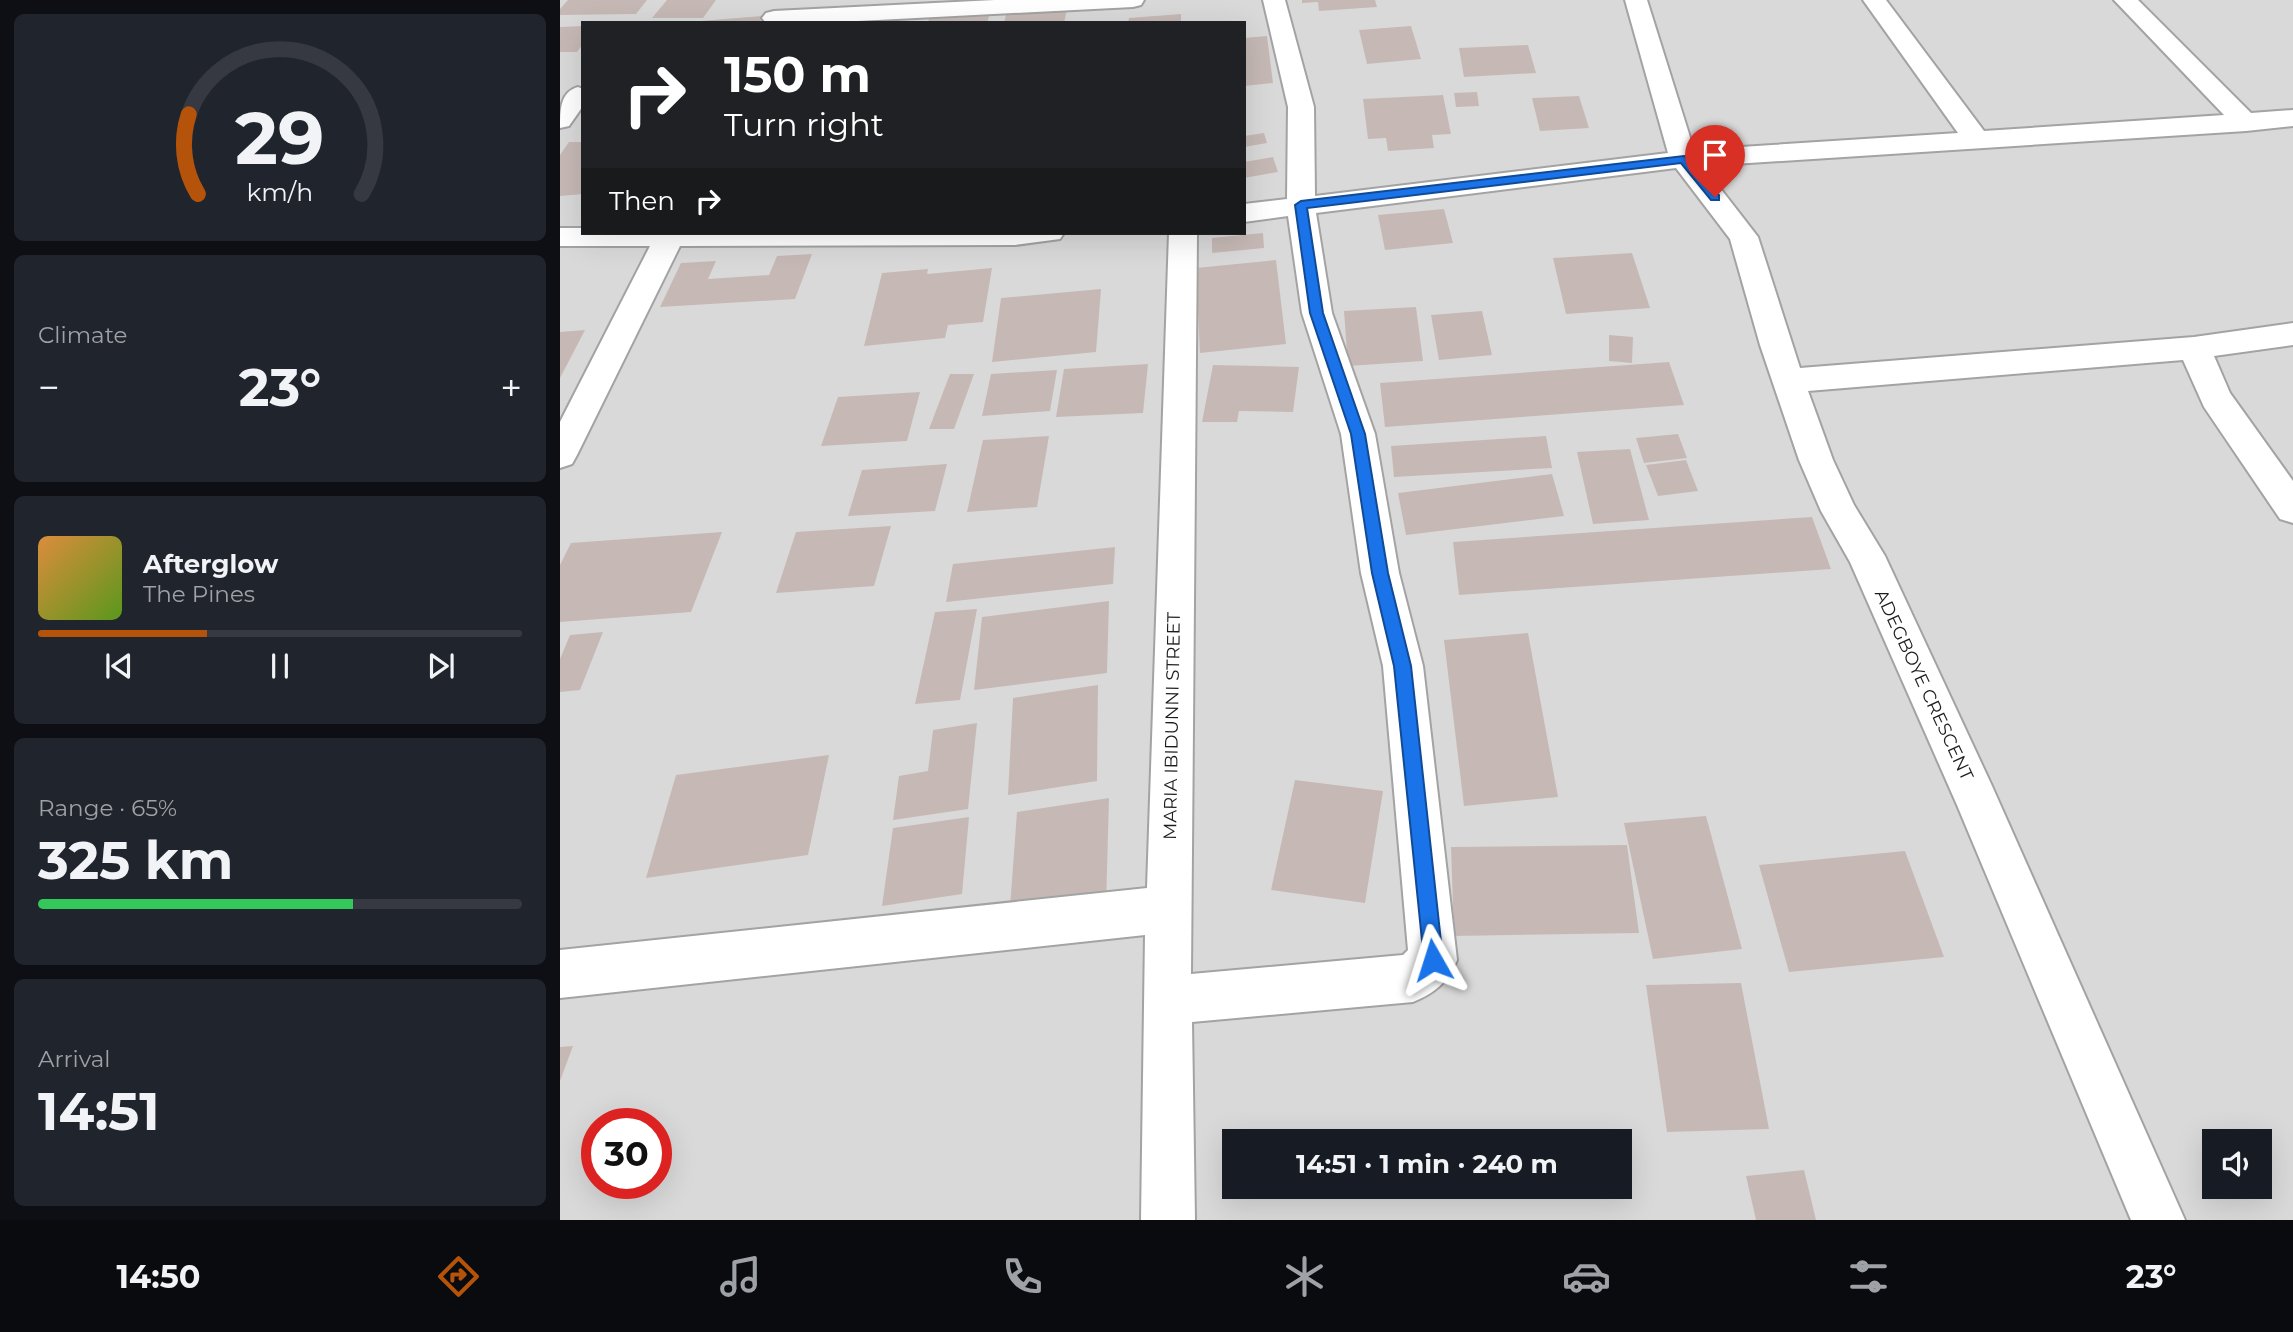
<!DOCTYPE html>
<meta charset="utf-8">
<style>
body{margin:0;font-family:Montserrat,sans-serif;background:#20242c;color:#f1f3f6;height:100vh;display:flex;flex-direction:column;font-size:26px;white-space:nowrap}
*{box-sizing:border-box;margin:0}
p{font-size:23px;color:#9ea1a6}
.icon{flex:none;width:38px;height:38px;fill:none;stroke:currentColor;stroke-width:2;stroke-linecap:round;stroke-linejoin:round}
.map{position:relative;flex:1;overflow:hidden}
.drawer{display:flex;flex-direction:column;gap:14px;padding:14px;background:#0d0f14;width:560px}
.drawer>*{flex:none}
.banner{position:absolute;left:21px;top:21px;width:665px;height:214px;border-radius:0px;box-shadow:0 7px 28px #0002;background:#202124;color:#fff;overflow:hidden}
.buttons{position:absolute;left:1642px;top:1129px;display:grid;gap:14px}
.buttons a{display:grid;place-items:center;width:70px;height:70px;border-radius:0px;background:#171b24;box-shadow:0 7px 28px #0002;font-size:35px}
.speed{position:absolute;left:21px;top:1108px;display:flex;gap:14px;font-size:35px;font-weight:700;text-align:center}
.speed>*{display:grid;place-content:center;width:91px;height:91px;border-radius:50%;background:#171b24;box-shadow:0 7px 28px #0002;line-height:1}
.speed .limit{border:10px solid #d22;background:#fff;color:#111}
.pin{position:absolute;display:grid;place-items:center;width:60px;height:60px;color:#fff;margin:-72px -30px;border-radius:50% 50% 50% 0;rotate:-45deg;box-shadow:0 0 7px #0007}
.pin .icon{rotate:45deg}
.me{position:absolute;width:77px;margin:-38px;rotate:354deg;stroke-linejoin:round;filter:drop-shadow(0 0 5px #0008)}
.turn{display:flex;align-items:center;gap:24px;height:147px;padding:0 28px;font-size:32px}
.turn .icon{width:91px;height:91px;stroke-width:2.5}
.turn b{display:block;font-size:49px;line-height:60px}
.then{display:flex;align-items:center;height:66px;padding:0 28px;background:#0003;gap:14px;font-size:26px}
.big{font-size:52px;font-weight:700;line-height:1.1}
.drawer .tile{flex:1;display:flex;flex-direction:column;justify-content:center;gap:10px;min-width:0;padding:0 24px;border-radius:10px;background:#20242c}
.drawer .dial{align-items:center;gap:0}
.dial svg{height:182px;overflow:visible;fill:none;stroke:#363941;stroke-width:7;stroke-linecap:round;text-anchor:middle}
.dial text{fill:#f1f3f6;stroke:none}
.song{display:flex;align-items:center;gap:21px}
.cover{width:84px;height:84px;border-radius:10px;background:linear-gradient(135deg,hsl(30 70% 55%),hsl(90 70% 35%))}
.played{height:7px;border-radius:4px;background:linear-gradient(90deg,#b45309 35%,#363941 35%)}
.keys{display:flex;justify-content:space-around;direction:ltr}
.heat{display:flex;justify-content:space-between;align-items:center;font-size:38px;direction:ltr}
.charge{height:10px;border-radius:5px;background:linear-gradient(90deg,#34c759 65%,#363941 0)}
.trip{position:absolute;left:662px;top:1129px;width:410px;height:70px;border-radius:0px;background:#171b24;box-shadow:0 7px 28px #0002;font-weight:700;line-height:70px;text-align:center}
.menu{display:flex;height:112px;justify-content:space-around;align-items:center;background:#090b0e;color:#9ea1a6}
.menu .icon{width:49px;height:49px}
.menu .active{color:#b45309}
.menu b{font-size:32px;color:#f1f3f6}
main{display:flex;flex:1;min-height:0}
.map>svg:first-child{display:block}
.residential{fill:#dad9d9;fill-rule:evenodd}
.building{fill:#c6b9b5}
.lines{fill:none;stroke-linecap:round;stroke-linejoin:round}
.minor-casing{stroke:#a3a3a3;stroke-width:4}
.minor{fill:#fff;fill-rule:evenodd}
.route{fill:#1a73e8;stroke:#114b97;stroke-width:2}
.labels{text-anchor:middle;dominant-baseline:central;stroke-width:5;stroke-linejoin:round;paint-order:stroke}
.street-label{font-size:18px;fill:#1c1c1c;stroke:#fff}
</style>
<main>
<section class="drawer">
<div class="tile dial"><svg viewBox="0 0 100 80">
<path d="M14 69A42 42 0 1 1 86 69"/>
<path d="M14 69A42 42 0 0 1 10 34" stroke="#b45309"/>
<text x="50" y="56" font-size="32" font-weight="700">29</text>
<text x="50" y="72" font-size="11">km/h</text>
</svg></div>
<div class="tile"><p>Climate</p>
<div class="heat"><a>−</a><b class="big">23°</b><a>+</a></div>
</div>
<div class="tile">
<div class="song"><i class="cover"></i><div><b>Afterglow</b><p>The Pines</p></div></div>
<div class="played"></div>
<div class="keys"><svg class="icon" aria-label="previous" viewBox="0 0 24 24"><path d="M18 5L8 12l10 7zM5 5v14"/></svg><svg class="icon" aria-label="pause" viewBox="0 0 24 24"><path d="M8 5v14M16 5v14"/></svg><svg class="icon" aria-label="next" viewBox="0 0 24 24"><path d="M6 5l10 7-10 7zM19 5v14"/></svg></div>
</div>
<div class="tile"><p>Range · 65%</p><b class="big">325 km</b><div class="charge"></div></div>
<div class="tile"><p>Arrival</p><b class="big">14:51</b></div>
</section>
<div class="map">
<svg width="1733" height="1220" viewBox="0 0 1733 1220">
<rect width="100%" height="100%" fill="#eee8e1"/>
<path class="residential" d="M0,0H1733V1220H0ZM23,23H684V233H23ZM37,1124H96V1183H37ZM674,1141H1059V1186H674ZM1654,1141H1699V1186H1654Z"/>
<g class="building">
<path d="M8,0H87L76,14L0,15V9Z"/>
<path d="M107,0H156L143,18H92Z"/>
<path d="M742,0H815L817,7L759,11L758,2L742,3Z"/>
<path d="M507,9L504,23H444L447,11Z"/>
<path d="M621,14V23H568L569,18Z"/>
<path d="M202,16L200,23H142L141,21Z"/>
<path d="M429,16L427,23H368L369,19Z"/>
<path d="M23,26V44L17,52H0V27Z"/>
<path d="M851,26L861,59L807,64L799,30Z"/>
<path d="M707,36L713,83L684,86V38Z"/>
<path d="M968,45L976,73L904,77L899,48Z"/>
<path d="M917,92L919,106L896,107L894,93Z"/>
<path d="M883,95L891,134L872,135L874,148L828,151L826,138L808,139L803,99Z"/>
<path d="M1019,96L1029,128L980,131L972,98Z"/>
<path d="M704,133L707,143L684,147V136Z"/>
<path d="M9,142H23V194L0,196V155Z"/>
<path d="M713,157L718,172L684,178V162Z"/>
<path d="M884,209L893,243L825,250L818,215Z"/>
<path d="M703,233L704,248L652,253V238Z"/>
<path d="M1072,253L1090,308L1006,314L993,258Z"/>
<path d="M252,254L235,299L100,307L121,263L156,261L148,279L209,275L217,256Z"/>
<path d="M716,260L726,344L640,353L636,268Z"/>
<path d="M432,268L423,322L388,325L385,338L304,346L322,273L368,269L367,274Z"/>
<path d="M541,289L536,352L432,362L441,298Z"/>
<path d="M856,307L863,361L788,366L784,311Z"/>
<path d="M922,311L932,355L879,360L871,315Z"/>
<path d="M25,330L0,378V332Z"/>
<path d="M1049,335L1073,337L1072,363L1049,361Z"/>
<path d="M1109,362L1124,405L825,427L820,383Z"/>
<path d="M588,364L583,413L496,417L504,369Z"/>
<path d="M653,365L739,367L733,412L679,411L677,422H642Z"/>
<path d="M497,370L490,411L422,416L431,374Z"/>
<path d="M390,374H414L394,429H369Z"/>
<path d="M360,392L347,441L261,446L278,397Z"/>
<path d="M1118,434L1127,458L1084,463L1076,438Z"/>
<path d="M489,436L477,507L407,512L423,440Z"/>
<path d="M986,436L992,468L834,477L831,446Z"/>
<path d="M1070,449L1089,520L1033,524L1017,452Z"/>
<path d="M1126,460L1138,491L1098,496L1086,465Z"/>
<path d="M387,464L375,511L288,516L302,470Z"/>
<path d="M992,474L1004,516L846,535L838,493Z"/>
<path d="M1252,517L1271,569L899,595L893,542Z"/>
<path d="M331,526L314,586L216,593L236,532Z"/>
<path d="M162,532L131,612L0,622V565L11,543Z"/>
<path d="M555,547L553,584L386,602L393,564Z"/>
<path d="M549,601L547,673L414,690L422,617Z"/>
<path d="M417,609L400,700L355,704L375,612Z"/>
<path d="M43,632L20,690L0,692V659L10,635Z"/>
<path d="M968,633L998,797L904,806L884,640Z"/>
<path d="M538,685L537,781L448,795L453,698Z"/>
<path d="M417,723L408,809L333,820L339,776L368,771L373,730Z"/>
<path d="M269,755L248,855L86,878L116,775Z"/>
<path d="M735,780L823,791L805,903L711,890Z"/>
<path d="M549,798L546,906L449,921L457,812Z"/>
<path d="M1146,816L1182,949L1093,959L1064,823Z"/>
<path d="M409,817L402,894L322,906L333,828Z"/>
<path d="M1067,845L1079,933L894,936L891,847Z"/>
<path d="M1345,851L1384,957L1229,972L1199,865Z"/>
<path d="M1181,983L1209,1129L1107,1132L1086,985Z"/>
<path d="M13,1046L0,1081V1047Z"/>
<path d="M1244,1170L1256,1220H1196L1186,1176Z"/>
</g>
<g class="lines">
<defs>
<g id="minor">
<path d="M435,0H584L581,5L573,7L259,23H206L202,18L206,13L214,11Z"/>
<path d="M703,0H725L754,107L755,196L1108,153L1065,0H1087L1134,150L1398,133L1303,0H1326L1424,131L1664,115L1554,0H1578L1691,113L1733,110V126L1686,131L1143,166L1198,237L1240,368L1634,337L1733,323V345L1654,356L1670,393L1733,481V523L1720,519L1644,407L1623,360L1248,391L1273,460L1294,505L1325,556L1432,786L1625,1220H1571L1397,805L1290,562L1261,511L1239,460L1200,345L1170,239L1116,168L756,213L772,313L815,434L839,573L863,666L897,960C888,982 875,993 853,1002L632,1022L635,1220H581L585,935L0,998V950L587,888L609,233H637L631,974L843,955L848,950L823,666L801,573L781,434L742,313L728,216L684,222V204L727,199L728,107Z"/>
<path d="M18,87L23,89V106L9,126L0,128C0,110 0,92 18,87Z"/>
<path d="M0,228H23V233H504L500,239L455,245L120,246L17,455L12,464L0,468V422L90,246H0Z"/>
</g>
</defs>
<use href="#minor" class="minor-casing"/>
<use href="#minor" class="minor"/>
</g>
<path class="route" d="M1124,156L1127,157L1159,195V200H1151L1121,163L747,208L763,313L805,434L828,573L851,666L883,960L880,967L873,970L866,967L864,960L834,666L812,573L791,434L750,313L735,205L741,201Z"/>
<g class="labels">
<g class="street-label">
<text transform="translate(1364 685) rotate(65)">ADEGBOYE CRESCENT</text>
<text transform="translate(612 726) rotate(-89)">MARIA IBIDUNNI STREET</text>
</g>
</g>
</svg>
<div class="buttons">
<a><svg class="icon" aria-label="sound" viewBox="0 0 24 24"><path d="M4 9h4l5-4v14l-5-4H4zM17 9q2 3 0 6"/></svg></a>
</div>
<div class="speed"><div class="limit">30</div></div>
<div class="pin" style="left:1155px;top:197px;background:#d93025"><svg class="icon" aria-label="arrive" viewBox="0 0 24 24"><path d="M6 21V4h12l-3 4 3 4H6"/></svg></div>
<svg class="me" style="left:873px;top:960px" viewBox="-20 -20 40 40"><path d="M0-17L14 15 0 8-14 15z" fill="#1a73e8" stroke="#fff" stroke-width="4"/></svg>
<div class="trip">14:51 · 1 min · 240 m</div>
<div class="banner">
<div class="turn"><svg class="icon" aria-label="right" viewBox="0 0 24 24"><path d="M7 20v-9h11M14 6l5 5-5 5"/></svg><div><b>150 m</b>Turn right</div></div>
<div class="then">Then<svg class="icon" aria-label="right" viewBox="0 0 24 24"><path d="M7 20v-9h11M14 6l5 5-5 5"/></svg></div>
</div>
</div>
</main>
<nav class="menu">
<b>14:50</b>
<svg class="icon active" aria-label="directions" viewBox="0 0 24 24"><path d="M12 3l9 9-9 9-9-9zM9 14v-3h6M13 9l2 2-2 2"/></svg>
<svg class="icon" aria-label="music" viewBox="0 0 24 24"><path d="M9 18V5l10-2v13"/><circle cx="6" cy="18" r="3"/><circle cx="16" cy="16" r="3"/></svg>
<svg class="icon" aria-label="phone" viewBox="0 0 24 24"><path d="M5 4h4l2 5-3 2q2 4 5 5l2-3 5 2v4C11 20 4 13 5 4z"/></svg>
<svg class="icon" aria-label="climate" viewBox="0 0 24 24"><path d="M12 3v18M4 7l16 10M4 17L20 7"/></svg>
<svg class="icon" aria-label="car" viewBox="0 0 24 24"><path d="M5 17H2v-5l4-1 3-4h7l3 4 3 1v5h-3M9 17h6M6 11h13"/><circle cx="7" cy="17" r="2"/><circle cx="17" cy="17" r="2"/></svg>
<svg class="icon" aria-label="filters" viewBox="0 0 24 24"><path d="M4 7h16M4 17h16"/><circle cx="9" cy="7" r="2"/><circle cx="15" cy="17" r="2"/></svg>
<b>23°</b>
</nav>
